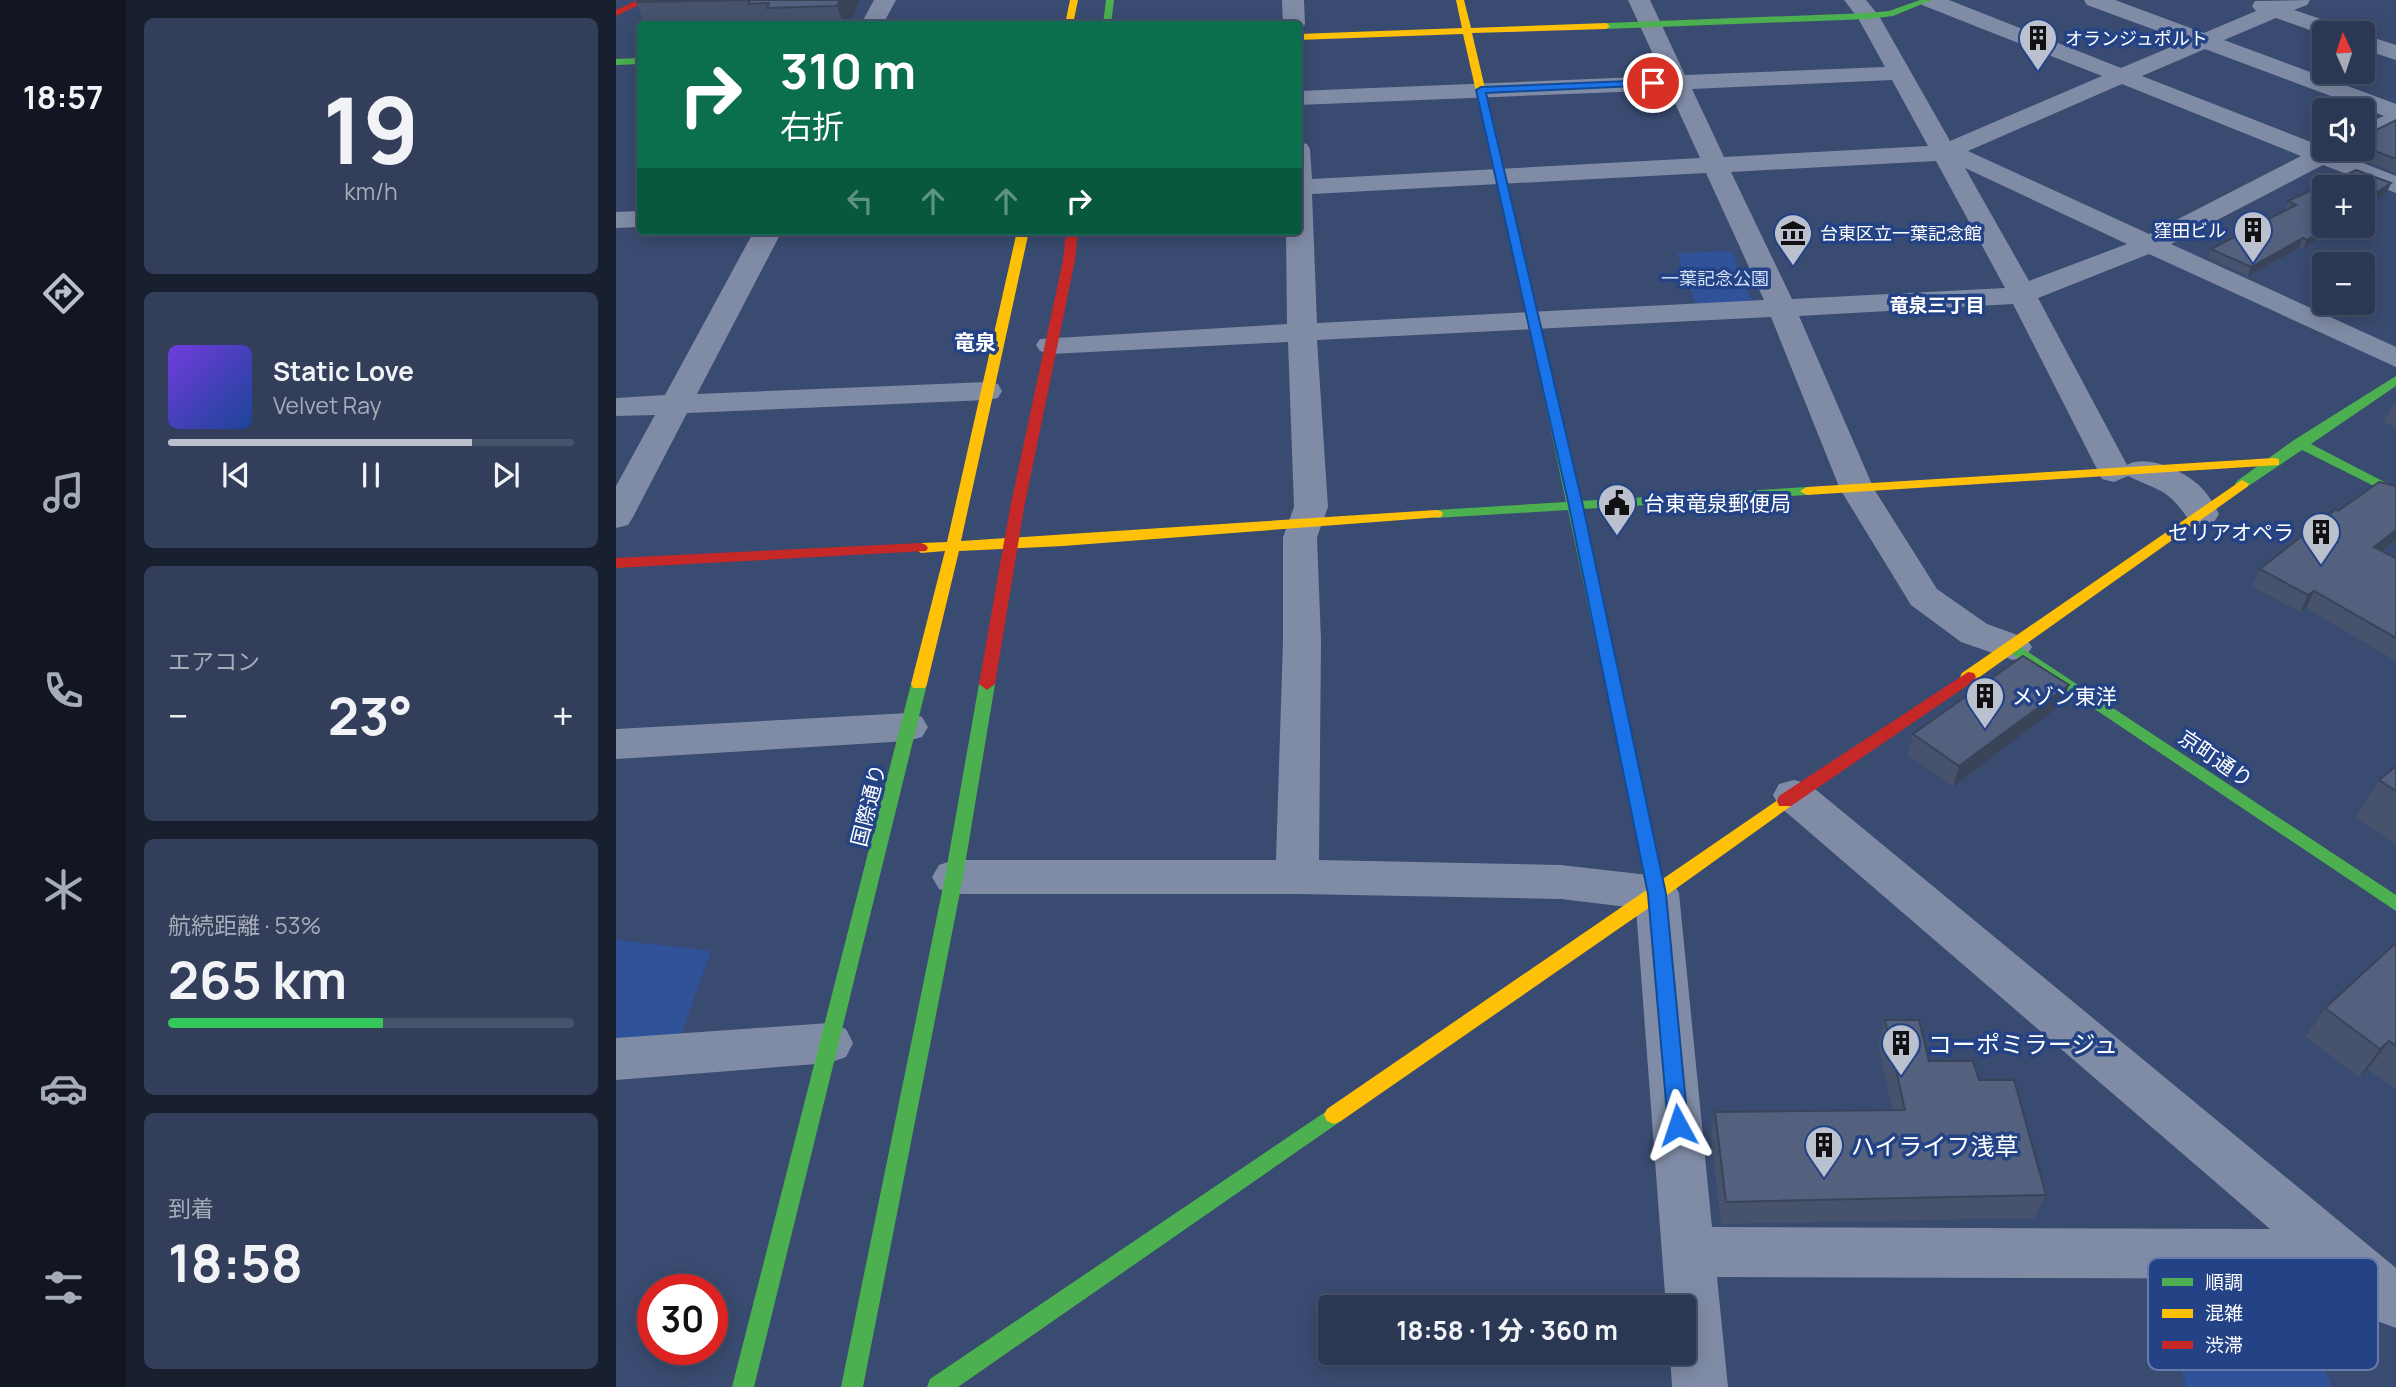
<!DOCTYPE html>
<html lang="ja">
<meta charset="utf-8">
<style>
body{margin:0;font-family:Manrope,"Noto Sans JP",sans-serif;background:#333f5a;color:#f1f3f6;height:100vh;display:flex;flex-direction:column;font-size:26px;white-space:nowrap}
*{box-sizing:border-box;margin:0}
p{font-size:23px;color:#a6acb8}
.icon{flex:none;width:38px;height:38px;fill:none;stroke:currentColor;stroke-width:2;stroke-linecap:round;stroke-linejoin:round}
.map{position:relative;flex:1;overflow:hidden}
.details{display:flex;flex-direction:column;gap:18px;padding:18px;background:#181f2e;width:490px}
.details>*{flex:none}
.banner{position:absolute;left:21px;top:21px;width:665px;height:214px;border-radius:7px;box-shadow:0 4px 18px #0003,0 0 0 2px #47526b;background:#0b6e4f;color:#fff;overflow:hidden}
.needle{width:46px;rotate:357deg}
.buttons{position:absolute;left:1696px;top:21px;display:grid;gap:14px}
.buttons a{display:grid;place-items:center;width:63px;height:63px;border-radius:7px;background:#2b3854;box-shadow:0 4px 18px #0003,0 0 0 2px #47526b;font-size:35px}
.speed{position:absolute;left:21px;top:1274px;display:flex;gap:14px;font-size:35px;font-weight:700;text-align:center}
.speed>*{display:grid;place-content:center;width:91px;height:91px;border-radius:50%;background:#2b3854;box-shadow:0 4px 18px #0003,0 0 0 2px #47526b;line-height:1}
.speed .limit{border:10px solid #d22;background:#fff;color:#111}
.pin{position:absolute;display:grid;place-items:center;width:60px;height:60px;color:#fff;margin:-30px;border:4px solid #fff;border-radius:50%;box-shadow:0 2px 7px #0007}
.me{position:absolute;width:77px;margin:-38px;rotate:355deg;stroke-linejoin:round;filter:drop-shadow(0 0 5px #0008)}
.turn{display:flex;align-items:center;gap:24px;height:147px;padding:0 28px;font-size:32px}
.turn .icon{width:91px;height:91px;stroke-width:2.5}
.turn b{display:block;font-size:49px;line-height:60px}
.lanes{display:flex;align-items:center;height:66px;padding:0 28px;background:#0003;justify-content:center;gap:35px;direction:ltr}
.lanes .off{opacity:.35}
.big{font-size:52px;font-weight:700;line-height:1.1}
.details .widget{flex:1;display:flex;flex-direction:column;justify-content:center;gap:10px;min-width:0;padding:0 24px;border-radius:10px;background:#333f5a}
.details .dial{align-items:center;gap:0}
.dial b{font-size:91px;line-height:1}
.song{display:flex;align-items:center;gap:21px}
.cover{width:84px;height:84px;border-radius:10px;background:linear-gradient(135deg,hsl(260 70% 55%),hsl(220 70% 35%))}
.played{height:7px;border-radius:4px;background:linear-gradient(90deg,#bac0cd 75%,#47526b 75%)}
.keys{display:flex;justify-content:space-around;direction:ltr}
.heat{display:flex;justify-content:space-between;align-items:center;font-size:38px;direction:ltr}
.charge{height:10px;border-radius:5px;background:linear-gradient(90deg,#34c759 53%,#47526b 0)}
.trip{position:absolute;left:702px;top:1295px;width:378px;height:70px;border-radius:7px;background:#2b3854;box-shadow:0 4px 18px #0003,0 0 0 2px #47526b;font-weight:700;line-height:70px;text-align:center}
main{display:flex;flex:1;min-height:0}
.tab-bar{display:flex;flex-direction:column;width:126px;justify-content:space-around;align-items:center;background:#111622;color:#a6acb8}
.tab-bar .icon{width:49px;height:49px}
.tab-bar .current{color:#bac0cd}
.tab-bar b{font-size:32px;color:#f1f3f6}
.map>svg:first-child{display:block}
.green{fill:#2f5298}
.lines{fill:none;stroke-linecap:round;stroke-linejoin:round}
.street{fill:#808ca6;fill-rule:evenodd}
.fast{fill:#4caf50;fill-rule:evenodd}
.slow{fill:#ffc107;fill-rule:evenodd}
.jam{fill:#c62828;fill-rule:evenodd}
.wall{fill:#47536d}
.shaded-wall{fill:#3a4459}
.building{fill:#53617f;stroke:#3a4459;stroke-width:2}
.route{fill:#1a73e8;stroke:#114b97;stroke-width:2}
.labels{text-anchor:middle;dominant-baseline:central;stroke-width:7;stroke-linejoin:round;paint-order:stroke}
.far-poi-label{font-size:18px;fill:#fff;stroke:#234386;text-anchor:start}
.far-park-label{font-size:18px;fill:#d2def7;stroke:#234386}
.far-neighbourhood-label{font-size:19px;font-weight:bold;fill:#fff;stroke:#234386}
.far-quarter-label{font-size:21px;font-weight:bold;fill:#fff;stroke:#234386}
.poi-label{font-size:21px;fill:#fff;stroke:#234386;text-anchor:start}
.street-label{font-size:21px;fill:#fff;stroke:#234386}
.near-poi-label{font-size:24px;fill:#fff;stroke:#234386;text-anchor:start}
.key{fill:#234386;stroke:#657baa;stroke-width:2}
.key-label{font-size:19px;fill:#fff}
</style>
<main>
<nav class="tab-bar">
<b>18:57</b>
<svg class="icon current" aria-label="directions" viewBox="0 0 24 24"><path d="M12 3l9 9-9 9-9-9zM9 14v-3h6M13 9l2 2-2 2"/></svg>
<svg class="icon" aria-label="music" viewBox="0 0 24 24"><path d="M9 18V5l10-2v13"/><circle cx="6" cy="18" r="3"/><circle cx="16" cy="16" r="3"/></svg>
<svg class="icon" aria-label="phone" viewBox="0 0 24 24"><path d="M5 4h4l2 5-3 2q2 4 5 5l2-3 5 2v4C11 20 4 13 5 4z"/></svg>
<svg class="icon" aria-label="climate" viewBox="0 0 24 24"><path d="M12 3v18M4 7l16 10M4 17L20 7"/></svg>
<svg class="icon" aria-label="car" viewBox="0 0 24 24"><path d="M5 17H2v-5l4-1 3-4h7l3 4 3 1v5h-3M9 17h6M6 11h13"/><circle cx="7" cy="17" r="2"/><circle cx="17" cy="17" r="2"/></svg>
<svg class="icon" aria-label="filters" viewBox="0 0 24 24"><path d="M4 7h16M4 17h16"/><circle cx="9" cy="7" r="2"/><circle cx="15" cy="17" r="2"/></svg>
</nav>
<section class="details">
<div class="widget dial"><b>19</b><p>km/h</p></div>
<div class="widget">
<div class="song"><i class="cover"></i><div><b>Static Love</b><p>Velvet Ray</p></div></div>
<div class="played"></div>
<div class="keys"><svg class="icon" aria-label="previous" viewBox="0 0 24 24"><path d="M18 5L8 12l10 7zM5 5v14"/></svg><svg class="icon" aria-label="pause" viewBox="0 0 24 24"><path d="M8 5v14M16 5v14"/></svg><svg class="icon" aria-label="next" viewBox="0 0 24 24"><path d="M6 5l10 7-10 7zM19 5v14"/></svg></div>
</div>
<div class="widget"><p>エアコン</p>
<div class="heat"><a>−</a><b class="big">23°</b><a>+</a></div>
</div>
<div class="widget"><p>航続距離 · 53%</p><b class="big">265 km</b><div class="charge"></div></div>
<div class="widget"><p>到着</p><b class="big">18:58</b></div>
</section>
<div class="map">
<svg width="1780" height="1387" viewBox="0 0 1780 1387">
<rect width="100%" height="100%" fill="#394b70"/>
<g class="green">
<path d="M1116,251L1137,303L1080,305L1061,253Z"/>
<path d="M0,940L95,951L65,1035L0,1040Z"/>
<path d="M1562,1359H1704L1716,1387H1571Z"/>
</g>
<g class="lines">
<g class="street">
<path d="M258,0H280L267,24H245Z"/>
<path d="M666,0H688L689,24L686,29H682V24H667Z"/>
<path d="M1012,0H1034L1069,75L1269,67L1242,18L1228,0H1250L1263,16L1334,141L1486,76L1306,5L1303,0H1333L1505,68L1569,41L1471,5L1468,0H1499L1588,33L1640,11L1636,6L1639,1L1694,0L1691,5L1678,10L1732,28L1735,33L1708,35L1660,18L1608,40L1780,104V128L1746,142V125L1768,116L1589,49L1526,76L1705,146L1708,145V149H1731L1727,155L1780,176V193L1707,165L1555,244L1780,347V367L1533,254L1422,298L1511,465C1528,454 1564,469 1579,482C1590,490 1597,503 1603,514L1598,522L1586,525L1574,522C1552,488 1545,492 1512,476L1498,482L1486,479L1397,304L1183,316L1258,489L1321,589L1371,624L1410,638L1416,647L1410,656L1397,660L1345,642L1295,605L1224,489L1155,317L701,340L712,507L701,537L705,641L703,860L945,865L1041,876L1056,881L1063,893L1096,1227L1654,1229L1163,806L1157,795L1163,784L1178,780L1193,784L1780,1268V1328L1761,1321L1713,1279L1101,1277L1112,1387H1056L1054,1353H1068V1307H1050L1020,908L945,899L681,894H338L323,889L316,877L323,865L338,860H660L667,641V537L678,507L672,342L435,354L424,351L420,345L424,339L671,324L670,231H682V142L691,144L694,149L696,179L1084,158L1053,90L682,105V91L1047,76ZM1276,80L1312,146L1108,157L1076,89ZM1506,84L1685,156L1533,234L1352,151ZM1320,161L1389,288L1176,299L1115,172ZM1349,168L1511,244L1413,281ZM1090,173L1148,300L701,323L696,194Z"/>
<path d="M1746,34L1780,45V60L1746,49Z"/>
<path d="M24,211V227L0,228V212Z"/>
<path d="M138,231H166L81,394L371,382L382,384L386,391L382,398L371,400L71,413L17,517L12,525L0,528V486L39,415L0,416V398L49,395Z"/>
<path d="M292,713L306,717L312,727L306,737L292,741L0,759V729Z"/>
<path d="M213,1023L230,1029L237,1043L230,1057L213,1063L0,1080V1038Z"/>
</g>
<g class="fast">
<path d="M490,0H498L495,24H487Z"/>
<path d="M1304,0H1316L1277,16L1252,19L990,29L986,26L990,23L1252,13L1273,11Z"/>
<path d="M24,58V64L0,65V59Z"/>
<path d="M919,322L925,326L964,501L1191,487L1198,491L1191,495L966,509L1016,737L1014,741H1002L1000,737L952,510L820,518L813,514L820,510L950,502L913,326Z"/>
<path d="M1780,376V386L1695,444L1780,488V497L1686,450L1631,487H1621L1619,484L1621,481L1678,440Z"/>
<path d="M1397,642L1780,895V911L1392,651L1389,647Z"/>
<path d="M303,678L311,684L138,1387H116L295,684Z"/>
<path d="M371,678L379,684L347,877L247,1387H225L329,877L363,684Z"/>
<path d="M718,1106L725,1109L728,1115L725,1121L342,1387H311L314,1379Z"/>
</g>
<g class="slow">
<path d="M454,0H462L457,24H449Z"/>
<path d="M840,0H848L855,28L990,23L994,26L990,29L856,33L925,326L919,330L913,326L847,34L682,40V34L846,28Z"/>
<path d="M401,231H413L345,541L820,510L825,511L827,514L825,517L447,546L343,551L311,684L309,688H297L295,684L329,551L305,553L298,548L305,543L331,542Z"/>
<path d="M1658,458L1663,459V465L1191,495L1184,491L1191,487Z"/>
<path d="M1626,480L1633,484L1631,487L1358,681H1346L1344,677L1346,673Z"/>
<path d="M1169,795L1175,796L1177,801L1175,806L1047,898L725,1121L718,1124L711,1121L708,1115L711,1109Z"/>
</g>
<g class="jam">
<path d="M22,0H33L0,16V10Z"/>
<path d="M450,231H462L459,260L408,508L379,684L371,690L363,684L394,508L447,260Z"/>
<path d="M305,543L310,545L312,548L310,551L0,568V558Z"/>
<path d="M1352,672L1358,673L1360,677L1358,681L1175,806H1163L1161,801L1163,796Z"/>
<path d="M1008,731L1014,733L1016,737L1050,893L1047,898L1041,900L1035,898L1032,893L1000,737L1002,733Z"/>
</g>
</g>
<g class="wall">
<path d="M24,0H245L231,24H29L20,2Z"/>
<path d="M1780,120V173L1732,154L1734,149H1746V137Z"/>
<path d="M1740,170L1775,183L1771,192L1746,209V187H1708V226H1722L1687,249L1683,248L1632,276L1592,258L1595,249L1669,211L1672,201Z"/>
<path d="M1780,403V428L1768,422L1776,406Z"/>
<path d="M1780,540L1766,551L1780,558V661L1690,608L1684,612L1636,586L1644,569Z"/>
<path d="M1453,685L1445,705L1337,787L1292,755L1297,734Z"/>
<path d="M1780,766V844L1740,818L1763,780Z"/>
<path d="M1780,943V1089L1752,1069L1743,1077L1690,1037L1709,1008Z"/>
<path d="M1269,1020L1313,1061L1363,1080L1430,1195L1418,1218L1105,1224L1095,1135L1099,1112L1276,1110L1262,1044Z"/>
</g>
<g class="shaded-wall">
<path d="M224,0H245L231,24H227L221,6Z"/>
<path d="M1775,183L1771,192L1746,209V202Z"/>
<path d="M1712,226H1722L1687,249L1691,240Z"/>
<path d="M1687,238L1683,248L1632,276L1635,267Z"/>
<path d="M1780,530V540L1749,564L1758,547Z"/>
<path d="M1698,591L1690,608L1684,612L1692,595Z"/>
<path d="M1453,685L1445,705L1337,787L1343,766Z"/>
<path d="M1773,1041L1752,1069L1743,1077L1764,1049Z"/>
</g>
<g class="building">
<path d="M24,0H224L221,6L151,8L153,3L132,4L134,0L20,2Z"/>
<path d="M1780,120V159L1746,146V137Z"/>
<path d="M1740,170L1775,183L1746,202V187H1708V226H1712L1691,240L1687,238L1635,267L1595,249L1680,205L1672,201Z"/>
<path d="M1763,482L1780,486V530L1758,547L1780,558V638L1698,591L1692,595L1644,569L1720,509L1722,511Z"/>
<path d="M1407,656L1453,685L1343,766L1297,734Z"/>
<path d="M1780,766V791L1763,780Z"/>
<path d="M1780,943V1046L1773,1041L1764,1049L1709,1008Z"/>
<path d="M1269,1020H1303L1313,1061H1357L1363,1080H1398L1430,1195L1110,1202L1099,1112L1289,1110Z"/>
</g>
<path class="route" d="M1037,80L1040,81V85L870,93L967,506L1050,894L1072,1125L1069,1131L1062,1134L1055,1131L1052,1125L1032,894L953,506L860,90L865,87Z"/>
<defs>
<symbol id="building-pin" viewBox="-11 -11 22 30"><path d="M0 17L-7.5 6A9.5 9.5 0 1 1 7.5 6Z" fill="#bac0cd" stroke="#234386"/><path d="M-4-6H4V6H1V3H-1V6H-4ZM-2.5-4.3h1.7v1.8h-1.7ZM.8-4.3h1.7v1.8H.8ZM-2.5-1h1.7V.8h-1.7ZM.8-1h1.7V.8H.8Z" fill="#111"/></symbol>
<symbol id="museum-pin" viewBox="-11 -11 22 30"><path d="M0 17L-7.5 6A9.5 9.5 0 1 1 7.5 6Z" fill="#bac0cd" stroke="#234386"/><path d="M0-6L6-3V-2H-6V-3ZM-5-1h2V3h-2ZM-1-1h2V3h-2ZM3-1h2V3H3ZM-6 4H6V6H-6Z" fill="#111"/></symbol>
<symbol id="civic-pin" viewBox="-11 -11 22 30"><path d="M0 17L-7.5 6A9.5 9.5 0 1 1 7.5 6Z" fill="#bac0cd" stroke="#234386"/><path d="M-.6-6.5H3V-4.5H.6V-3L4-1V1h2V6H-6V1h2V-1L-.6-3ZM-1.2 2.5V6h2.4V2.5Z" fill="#111"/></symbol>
</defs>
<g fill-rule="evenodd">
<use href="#building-pin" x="1400" y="16" width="44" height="60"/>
<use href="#building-pin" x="1615" y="208" width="44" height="60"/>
<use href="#museum-pin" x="1155" y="211" width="44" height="60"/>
<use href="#civic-pin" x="979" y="481" width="44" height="60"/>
<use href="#building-pin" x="1683" y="510" width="44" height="60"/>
<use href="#building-pin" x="1347" y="674" width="44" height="60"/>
<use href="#building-pin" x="1263" y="1021" width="44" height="60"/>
<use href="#building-pin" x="1186" y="1123" width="44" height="60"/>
</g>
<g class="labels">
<g class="far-poi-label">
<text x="1449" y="38">オランジュポルト</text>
<text x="1610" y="230" text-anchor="end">窪田ビル</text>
<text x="1204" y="233">台東区立一葉記念館</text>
</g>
<g class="far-park-label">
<text x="1099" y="278">一葉記念公園</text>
</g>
<g class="far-neighbourhood-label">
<text x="1321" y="305">竜泉三丁目</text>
</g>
<g class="far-quarter-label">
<text x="359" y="342">竜泉</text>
</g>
<g class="poi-label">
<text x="1028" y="503">台東竜泉郵便局</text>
<text x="1678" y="532" text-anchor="end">セリアオペラ</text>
<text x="1396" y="696">メゾン東洋</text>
</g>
<g class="street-label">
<text transform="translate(1600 758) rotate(34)">京町通り</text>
<text transform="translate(252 805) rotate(-76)">国際通り</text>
</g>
<g class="near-poi-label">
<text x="1312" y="1043">コーポミラージュ</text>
<text x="1235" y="1145">ハイライフ浅草</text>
</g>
</g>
<rect x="1532" y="1258" width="230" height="112" rx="10" class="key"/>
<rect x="1546" y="1278" width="31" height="8" fill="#4caf50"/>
<rect x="1546" y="1309" width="31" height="9" fill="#ffc107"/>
<rect x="1546" y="1341" width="31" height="8" fill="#c62828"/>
<g class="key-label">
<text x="1589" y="1289">順調</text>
<text x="1589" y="1320">混雑</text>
<text x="1589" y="1352">渋滞</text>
</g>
</svg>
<div class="buttons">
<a><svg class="needle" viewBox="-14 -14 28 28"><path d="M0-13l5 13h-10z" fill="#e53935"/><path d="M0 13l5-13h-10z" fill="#a6acb8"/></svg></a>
<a><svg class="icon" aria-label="sound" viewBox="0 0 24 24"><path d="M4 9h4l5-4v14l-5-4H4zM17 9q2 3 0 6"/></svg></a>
<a>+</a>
<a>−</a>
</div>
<div class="speed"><div class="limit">30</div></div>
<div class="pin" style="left:1037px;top:83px;background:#d93025"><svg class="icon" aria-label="arrive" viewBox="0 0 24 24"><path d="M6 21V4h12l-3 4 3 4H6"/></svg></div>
<svg class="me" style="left:1062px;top:1125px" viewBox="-20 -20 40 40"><path d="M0-17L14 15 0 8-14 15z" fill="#1a73e8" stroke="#fff" stroke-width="4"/></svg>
<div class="trip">18:58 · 1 分 · 360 m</div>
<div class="banner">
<div class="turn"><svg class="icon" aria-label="right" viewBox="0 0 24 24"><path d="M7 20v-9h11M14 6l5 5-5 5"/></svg><div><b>310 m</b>右折</div></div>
<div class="lanes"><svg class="icon off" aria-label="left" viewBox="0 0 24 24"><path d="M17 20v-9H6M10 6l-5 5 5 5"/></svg><svg class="icon off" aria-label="ahead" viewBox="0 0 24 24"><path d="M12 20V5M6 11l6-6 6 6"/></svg><svg class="icon off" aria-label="ahead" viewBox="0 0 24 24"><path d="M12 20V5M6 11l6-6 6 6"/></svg><svg class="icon" aria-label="right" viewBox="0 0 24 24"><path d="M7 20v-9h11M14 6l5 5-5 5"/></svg></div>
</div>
</div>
</main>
